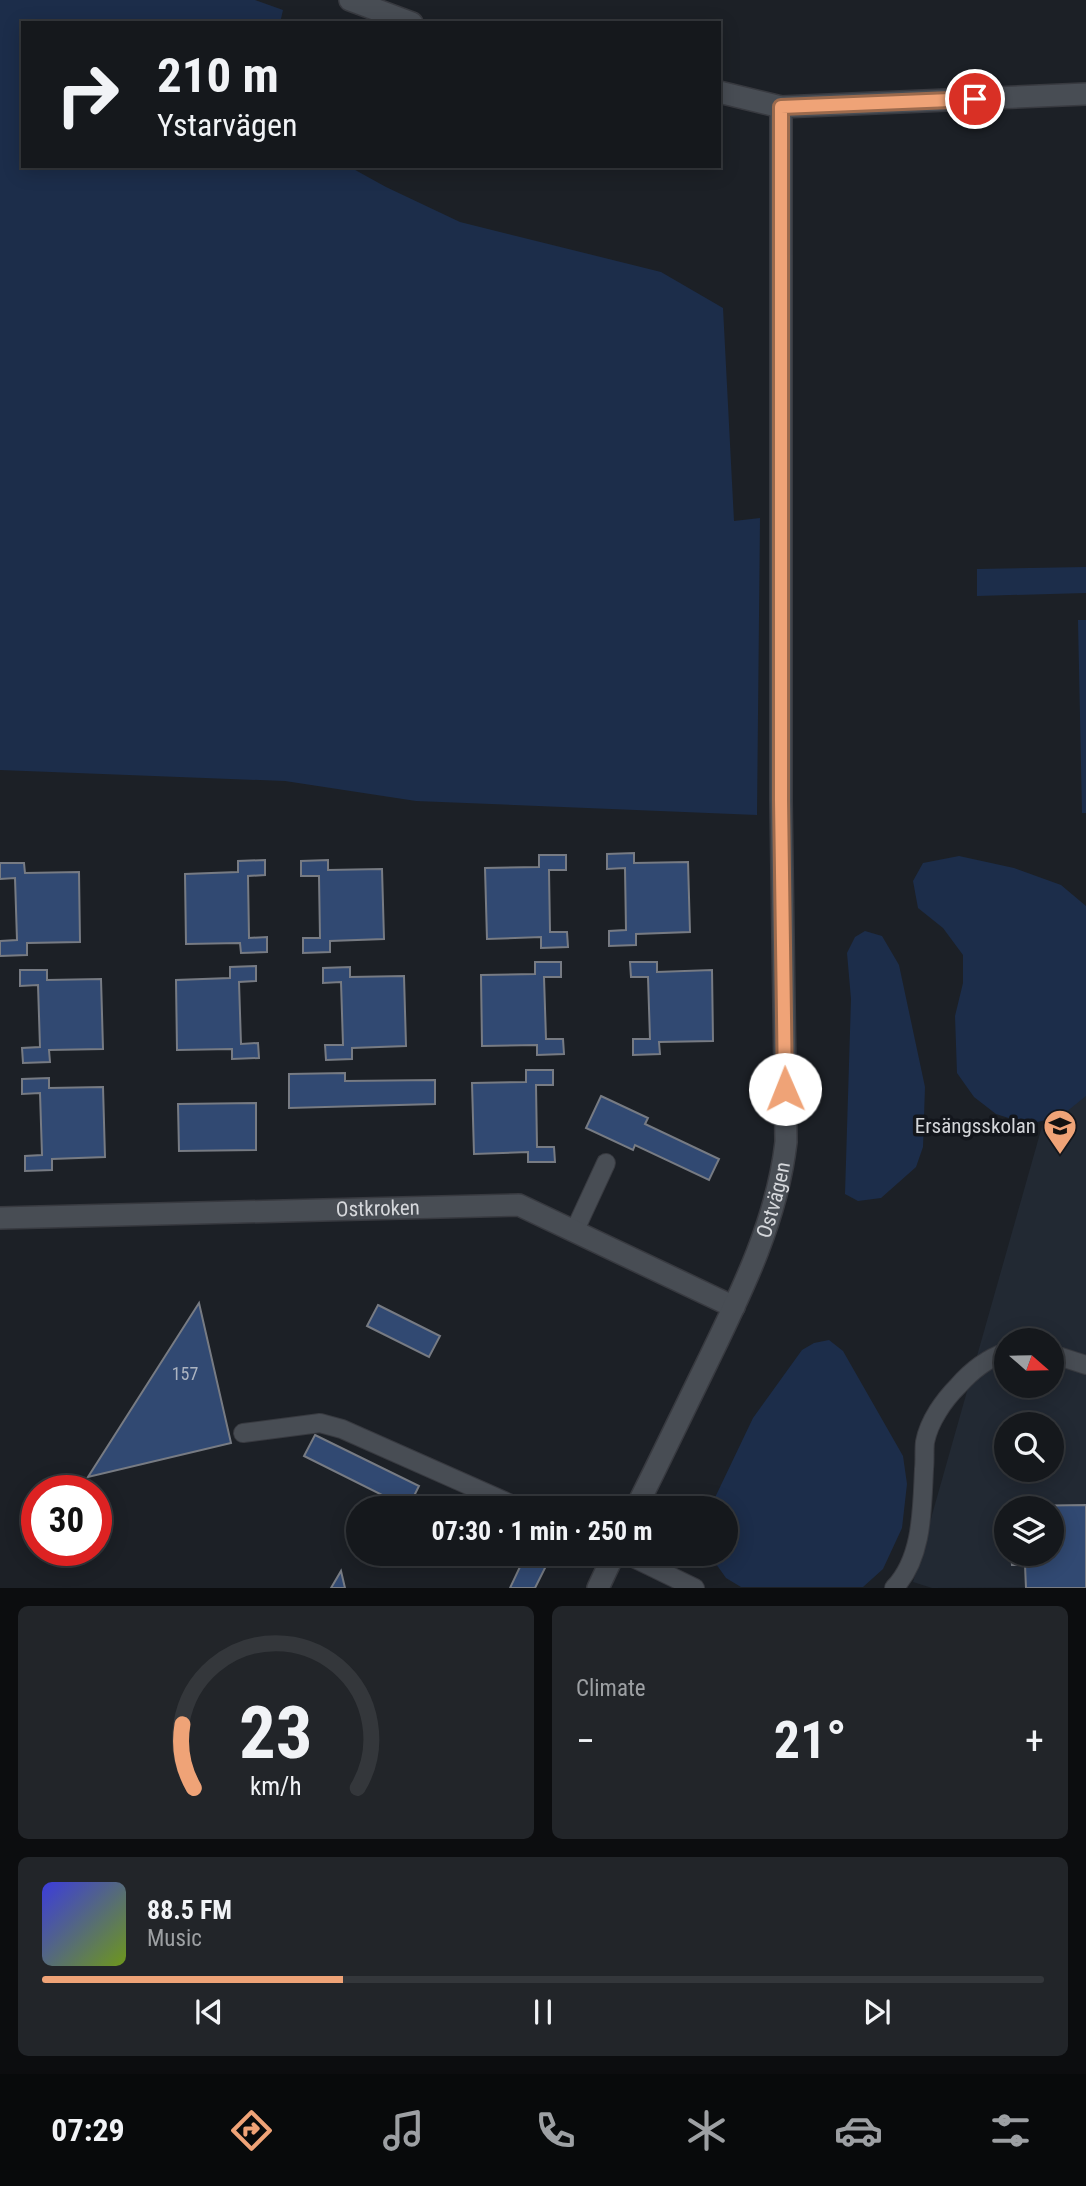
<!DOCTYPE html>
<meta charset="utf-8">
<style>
body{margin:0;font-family:"Roboto Condensed",sans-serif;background:#222529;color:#f1f3f6;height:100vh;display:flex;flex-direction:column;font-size:26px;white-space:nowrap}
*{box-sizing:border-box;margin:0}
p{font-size:23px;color:#9da0a3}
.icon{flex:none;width:38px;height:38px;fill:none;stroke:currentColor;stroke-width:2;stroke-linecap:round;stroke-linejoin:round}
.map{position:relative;height:1588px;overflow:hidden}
.sheet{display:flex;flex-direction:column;gap:18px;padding:18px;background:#0c0d0f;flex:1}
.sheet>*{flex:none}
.guide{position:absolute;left:21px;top:21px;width:700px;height:147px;border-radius:0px;box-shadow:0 4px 18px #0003,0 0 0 2px #34373b;background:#15181c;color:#f1f3f6;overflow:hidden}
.needle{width:46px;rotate:110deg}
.tools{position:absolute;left:994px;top:1328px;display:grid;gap:14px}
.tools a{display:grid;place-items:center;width:70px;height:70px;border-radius:50%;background:#15181c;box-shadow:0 4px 18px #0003,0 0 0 2px #34373b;font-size:35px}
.speed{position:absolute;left:21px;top:1475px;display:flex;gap:14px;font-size:35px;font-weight:700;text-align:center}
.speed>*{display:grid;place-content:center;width:91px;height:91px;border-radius:50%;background:#15181c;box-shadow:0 4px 18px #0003,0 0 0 2px #34373b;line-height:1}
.speed .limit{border:10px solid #d22;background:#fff;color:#111}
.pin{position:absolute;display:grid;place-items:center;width:60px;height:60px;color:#fff;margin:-30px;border:4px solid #fff;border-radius:50%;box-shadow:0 2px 7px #0007}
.me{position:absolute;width:77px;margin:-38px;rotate:359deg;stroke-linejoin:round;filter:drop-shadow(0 0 5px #0008)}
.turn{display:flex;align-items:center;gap:24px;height:147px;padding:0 21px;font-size:32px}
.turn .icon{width:91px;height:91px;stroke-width:2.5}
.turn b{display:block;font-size:49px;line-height:60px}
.big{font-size:52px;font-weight:700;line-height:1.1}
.sheet .card{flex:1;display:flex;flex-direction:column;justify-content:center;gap:10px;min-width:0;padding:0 24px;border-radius:10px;background:#222529}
.sheet .dial{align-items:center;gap:0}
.dial svg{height:182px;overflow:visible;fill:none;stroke:#34373b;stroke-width:7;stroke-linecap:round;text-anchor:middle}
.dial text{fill:#f1f3f6;stroke:none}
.song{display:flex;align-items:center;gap:21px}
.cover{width:84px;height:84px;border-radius:10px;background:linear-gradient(135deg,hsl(240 70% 55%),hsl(80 70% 35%))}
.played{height:7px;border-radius:4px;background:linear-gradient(90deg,#efa377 30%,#34373b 30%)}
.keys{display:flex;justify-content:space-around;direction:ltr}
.heat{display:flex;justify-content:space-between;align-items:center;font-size:38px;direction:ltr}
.sheet .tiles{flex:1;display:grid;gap:18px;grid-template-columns:1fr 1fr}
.card:last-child{grid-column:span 2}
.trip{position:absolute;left:346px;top:1496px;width:392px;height:70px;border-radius:35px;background:#15181c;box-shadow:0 4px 18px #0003,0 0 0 2px #34373b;font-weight:700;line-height:70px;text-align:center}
.menu{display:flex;height:112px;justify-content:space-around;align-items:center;background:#080a0b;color:#9da0a3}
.menu .icon{width:49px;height:49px}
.menu .selected{color:#efa377}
.menu b{font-size:32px;color:#f1f3f6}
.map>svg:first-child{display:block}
.built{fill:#222933;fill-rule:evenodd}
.green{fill:#1c2d4a}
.building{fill:#314972;stroke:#777b83;stroke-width:2}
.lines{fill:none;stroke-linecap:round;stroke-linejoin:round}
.lane-casing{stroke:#383a40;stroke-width:20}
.street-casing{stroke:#383a40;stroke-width:24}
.secondary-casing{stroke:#383a40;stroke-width:24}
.lane{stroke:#484d54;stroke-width:18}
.street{stroke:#484d54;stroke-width:21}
.secondary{stroke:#484d54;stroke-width:21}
.route-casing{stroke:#9b6a4d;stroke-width:18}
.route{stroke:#efa377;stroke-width:12}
.labels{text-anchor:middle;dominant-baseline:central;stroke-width:7;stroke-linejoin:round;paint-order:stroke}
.number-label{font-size:18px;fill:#acb4c1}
.poi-label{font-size:21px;fill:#d5d7db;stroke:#13161c;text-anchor:end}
.street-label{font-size:21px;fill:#d5d7db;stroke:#13161c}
</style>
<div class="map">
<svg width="1086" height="1588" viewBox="0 0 1086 1588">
<rect width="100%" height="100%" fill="#1c2026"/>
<path class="built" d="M1086,971V1587L932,1588L913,1582ZM1006,1340H1052V1386H1006ZM1006,1424H1052V1470H1006ZM1006,1508H1052V1554H1006Z"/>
<g class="green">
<path d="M0,0H255L283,10L280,23H23V166H348L386,187L460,222L661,272L723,308L734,521L760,518L757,815L416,801L285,781L0,770Z"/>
<path d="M1086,567V593L977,596V569Z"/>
<path d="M1078,620H1086V813H1082Z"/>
<path d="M959,856L1014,868L1061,885L1086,906V1096L1060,1117L1028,1124L996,1114L974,1097L957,1073L955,1016L963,983V955L943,928L918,908L913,881L923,863Z"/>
<path d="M865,931L882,936L899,965L925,1087L923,1147L916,1167L881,1198L858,1201L845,1194L851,999L847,953L855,937Z"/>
<path d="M829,1340L843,1351L903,1456L907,1484L902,1528L883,1569L863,1587H741L726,1578L709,1554H726V1508H710L753,1418L802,1350L814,1343Z"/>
</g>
<g class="building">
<path d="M634,853V863L688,862L690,932L636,934V945L609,946V931L626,930L625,868L607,869V854Z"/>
<path d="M539,855H566V870H549L550,932H567L568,947L541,948V937L487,939L485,868L539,867Z"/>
<path d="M265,860V875L248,876L249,938L267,937V952L241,953L240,943L186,944L185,874L238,872V861Z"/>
<path d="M328,860V870L382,869L384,939L330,941V952L303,953V938H320L319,876H301V861Z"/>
<path d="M0,863H24L25,873L79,872L80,942L27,943V955L0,956V941L17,940L15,878L0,879Z"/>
<path d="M535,962H561V977H544L546,1039H563L564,1054L537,1055V1045L482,1046L481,975L535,974Z"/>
<path d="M630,962H657V972L712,970L713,1041L659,1042L660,1054L633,1055V1039H650L648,977H631Z"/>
<path d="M256,966V981L239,982L241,1044L258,1043L259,1058L232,1059V1049L177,1050L176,980L230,978V967Z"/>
<path d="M350,967V977L404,976L406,1046L352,1048V1059L326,1060L325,1045H343L341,982L323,983V968Z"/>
<path d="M20,970H47V980L101,979L103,1049L49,1050L50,1062L23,1063L22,1048L40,1047L38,985L20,986Z"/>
<path d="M526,1070H553V1085H536L537,1147H554L555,1162H528V1152L474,1154L472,1083L526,1082Z"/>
<path d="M345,1073V1081L435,1080V1104L289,1108V1074Z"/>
<path d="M49,1078V1088L103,1087L105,1157L52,1159V1170L25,1171V1156L42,1155L40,1093L22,1094V1079Z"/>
<path d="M601,1096L648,1118L645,1124L719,1159L709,1180L635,1145L633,1150L586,1128Z"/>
<path d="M256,1103V1150L179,1151L178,1104Z"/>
<path d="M199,1303L231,1443L88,1477Z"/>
<path d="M378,1305L440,1336L429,1357L367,1326Z"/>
<path d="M315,1435L419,1486L408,1508L304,1456Z"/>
<path d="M1086,1505V1588H1026L1025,1565H1012L1011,1554H1052V1508H1010V1506Z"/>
<path d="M526,1554H547L551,1556L535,1588H510Z"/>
<path d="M341,1571L345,1588H331Z"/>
</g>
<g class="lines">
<defs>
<g id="lane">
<path d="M574,1232L606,1163"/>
<path d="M1052,1354L1086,1365"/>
<path d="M243,1433L320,1423L342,1429L520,1508"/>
<path d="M625,1554L695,1588"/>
<path d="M894,1588C923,1558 922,1508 924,1469C925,1460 924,1450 925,1442C929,1421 944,1400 958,1386C972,1370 986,1359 1006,1352"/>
</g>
<g id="street">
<path id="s1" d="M0,1218L519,1205L734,1307"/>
<path id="s2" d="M636,1508C660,1460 683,1412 707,1363C741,1293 777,1221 786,1142L781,800V107"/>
<path d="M598,1588L614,1554"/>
</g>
<g id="secondary">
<path d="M350,0L412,23"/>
<path d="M719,92L781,107L1086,94"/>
</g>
</defs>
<use href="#lane" class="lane-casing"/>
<use href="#street" class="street-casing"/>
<use href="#secondary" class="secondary-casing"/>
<use href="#lane" class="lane"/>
<use href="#street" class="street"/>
<use href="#secondary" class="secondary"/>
</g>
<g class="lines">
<defs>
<path id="route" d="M785,1089L781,800V107L975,99"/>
</defs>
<use href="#route" class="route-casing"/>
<use href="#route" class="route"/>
</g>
<defs>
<symbol id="school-pin" viewBox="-11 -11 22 30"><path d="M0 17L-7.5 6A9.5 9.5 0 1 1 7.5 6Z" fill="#efa377" stroke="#13161c"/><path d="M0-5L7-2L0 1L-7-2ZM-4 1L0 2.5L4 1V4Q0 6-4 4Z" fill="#111"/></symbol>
</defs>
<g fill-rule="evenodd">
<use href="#school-pin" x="1041" y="1107" width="38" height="52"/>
</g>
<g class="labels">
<g class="number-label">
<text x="185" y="1373">157</text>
</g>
<g class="poi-label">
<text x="1036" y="1126">Ersängsskolan</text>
</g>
<g class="street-label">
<text stroke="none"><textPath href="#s2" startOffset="338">Ostvägen</textPath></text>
<text stroke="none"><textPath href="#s1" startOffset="378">Ostkroken</textPath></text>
</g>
</g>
</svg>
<div class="tools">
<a><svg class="needle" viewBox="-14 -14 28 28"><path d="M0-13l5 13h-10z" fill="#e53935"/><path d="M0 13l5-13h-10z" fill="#9da0a3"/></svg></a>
<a><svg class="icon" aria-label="search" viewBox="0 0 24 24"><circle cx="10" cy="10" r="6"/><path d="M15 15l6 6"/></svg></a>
<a><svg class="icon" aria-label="layers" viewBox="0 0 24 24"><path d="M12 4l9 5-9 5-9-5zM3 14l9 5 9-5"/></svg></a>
</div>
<div class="speed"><div class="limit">30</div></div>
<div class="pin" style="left:975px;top:99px;background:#d93025"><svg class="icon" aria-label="arrive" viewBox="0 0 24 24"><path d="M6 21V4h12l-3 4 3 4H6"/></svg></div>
<svg class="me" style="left:785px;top:1089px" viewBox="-20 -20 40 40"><circle r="19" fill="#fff"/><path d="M0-13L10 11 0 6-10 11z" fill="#efa377"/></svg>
<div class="trip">07:30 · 1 min · 250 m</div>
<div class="guide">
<div class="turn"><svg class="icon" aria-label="right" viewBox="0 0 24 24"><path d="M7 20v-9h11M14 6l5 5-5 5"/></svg><div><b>210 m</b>Ystarvägen</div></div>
</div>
</div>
<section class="sheet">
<div class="tiles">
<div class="card dial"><svg viewBox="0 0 100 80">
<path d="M14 69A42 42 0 1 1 86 69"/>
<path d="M14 69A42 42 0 0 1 9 41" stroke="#efa377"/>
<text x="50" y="56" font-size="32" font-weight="700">23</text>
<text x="50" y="72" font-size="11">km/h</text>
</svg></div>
<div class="card"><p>Climate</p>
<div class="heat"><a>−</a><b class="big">21°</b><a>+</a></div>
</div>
<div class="card">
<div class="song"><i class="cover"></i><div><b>88.5 FM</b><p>Music</p></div></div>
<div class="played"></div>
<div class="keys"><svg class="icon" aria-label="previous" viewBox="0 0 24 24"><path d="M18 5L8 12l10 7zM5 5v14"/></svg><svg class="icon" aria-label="pause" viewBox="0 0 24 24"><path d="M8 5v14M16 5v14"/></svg><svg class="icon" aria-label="next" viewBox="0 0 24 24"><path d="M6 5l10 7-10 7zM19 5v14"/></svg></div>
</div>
</div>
</section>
<nav class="menu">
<b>07:29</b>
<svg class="icon selected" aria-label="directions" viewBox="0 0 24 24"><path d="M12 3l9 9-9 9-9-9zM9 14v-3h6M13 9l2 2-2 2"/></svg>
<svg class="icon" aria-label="music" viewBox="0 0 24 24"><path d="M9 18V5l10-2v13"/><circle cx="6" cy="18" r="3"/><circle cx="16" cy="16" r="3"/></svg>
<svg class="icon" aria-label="phone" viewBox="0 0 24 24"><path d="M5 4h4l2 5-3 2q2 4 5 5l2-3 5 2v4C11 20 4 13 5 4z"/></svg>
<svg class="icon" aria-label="climate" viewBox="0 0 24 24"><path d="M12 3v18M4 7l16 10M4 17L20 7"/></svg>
<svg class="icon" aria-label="car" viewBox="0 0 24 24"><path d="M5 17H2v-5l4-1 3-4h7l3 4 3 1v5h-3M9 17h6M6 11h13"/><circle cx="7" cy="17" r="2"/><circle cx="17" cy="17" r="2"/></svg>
<svg class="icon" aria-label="filters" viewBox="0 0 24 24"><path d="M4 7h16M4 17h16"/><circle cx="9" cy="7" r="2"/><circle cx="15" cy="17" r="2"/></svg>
</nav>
